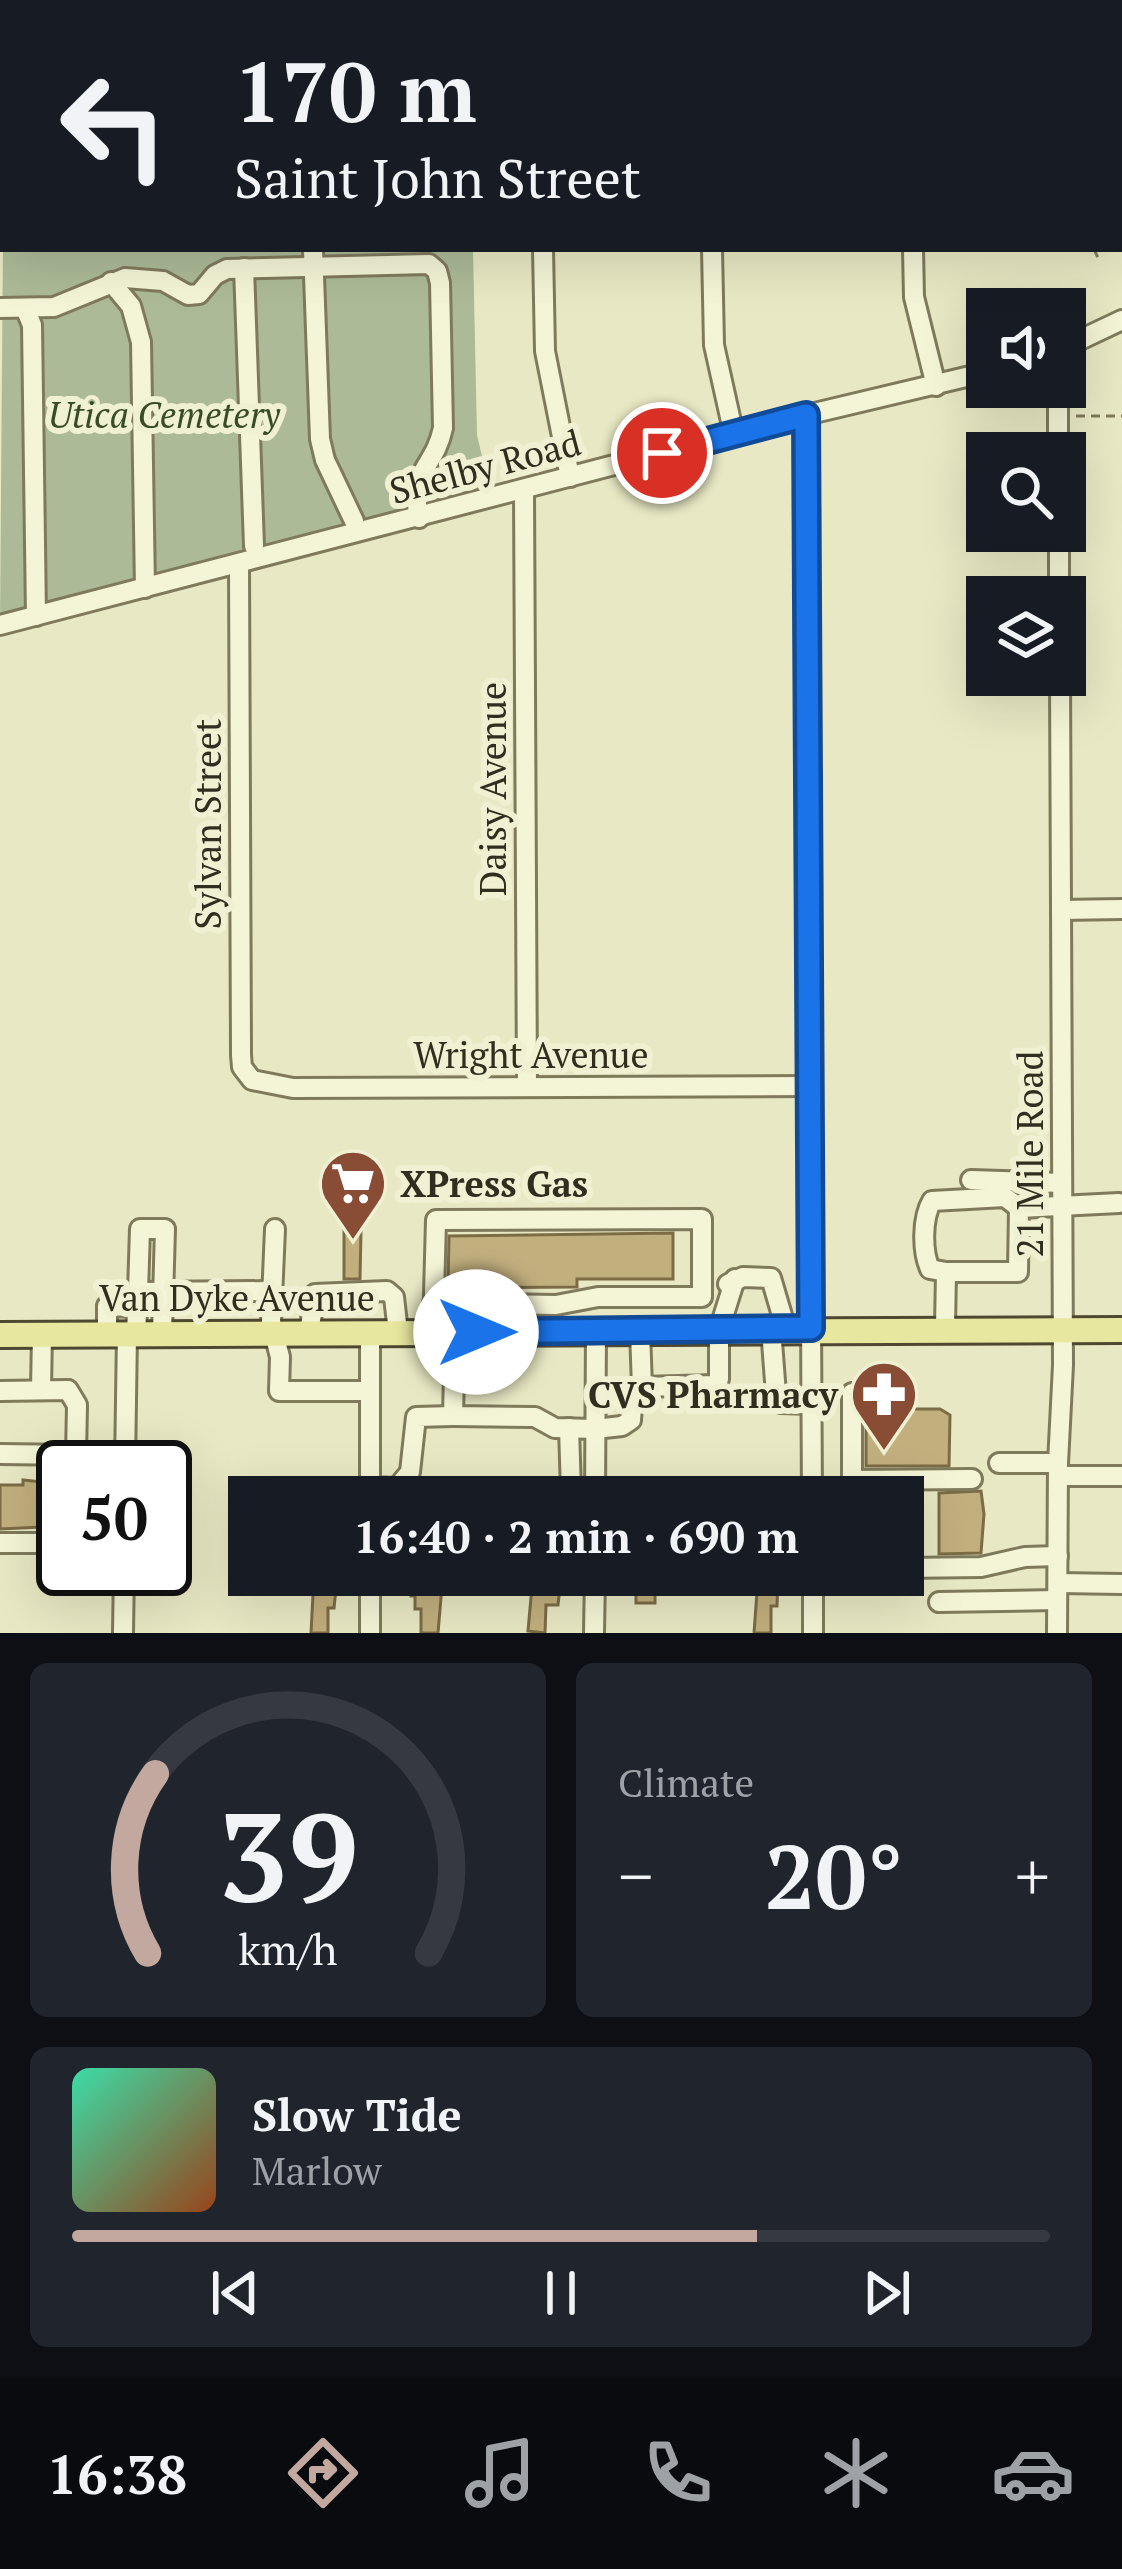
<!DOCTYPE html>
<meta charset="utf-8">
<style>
body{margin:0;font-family:"PT Serif",serif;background:#20242c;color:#f1f3f6;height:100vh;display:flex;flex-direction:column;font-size:45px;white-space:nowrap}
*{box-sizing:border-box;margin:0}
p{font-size:39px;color:#9ea1a6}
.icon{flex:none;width:66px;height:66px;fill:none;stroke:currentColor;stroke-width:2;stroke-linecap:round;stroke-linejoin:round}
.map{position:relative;height:1633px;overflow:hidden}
.panel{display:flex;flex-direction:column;gap:30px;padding:30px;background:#0d0f14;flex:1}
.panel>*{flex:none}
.banner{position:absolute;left:0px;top:0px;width:1122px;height:252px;box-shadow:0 12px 48px #0002;background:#171b24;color:#f1f3f6;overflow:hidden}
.controls{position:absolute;left:966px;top:288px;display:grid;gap:24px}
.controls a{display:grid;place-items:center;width:120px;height:120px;border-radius:0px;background:#171b24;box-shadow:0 12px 48px #0002;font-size:60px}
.speed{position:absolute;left:36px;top:1440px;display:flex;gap:24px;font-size:60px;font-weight:700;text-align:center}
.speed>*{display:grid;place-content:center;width:156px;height:156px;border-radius:50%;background:#171b24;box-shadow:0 12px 48px #0002;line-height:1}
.speed .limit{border:6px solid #111;border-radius:18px;background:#fff;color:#111}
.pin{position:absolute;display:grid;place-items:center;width:102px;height:102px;color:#fff;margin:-51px;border:6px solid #fff;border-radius:50%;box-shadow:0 3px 12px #0007}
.me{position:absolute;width:132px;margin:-66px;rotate:90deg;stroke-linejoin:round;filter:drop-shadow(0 0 9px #0008)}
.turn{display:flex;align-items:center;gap:42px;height:252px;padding:0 36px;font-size:54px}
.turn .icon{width:156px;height:156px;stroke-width:2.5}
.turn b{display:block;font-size:84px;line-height:102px}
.big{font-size:90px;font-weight:700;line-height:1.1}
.panel .card{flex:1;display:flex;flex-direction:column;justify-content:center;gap:18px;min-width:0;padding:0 42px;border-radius:18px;background:#20242c}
.panel .dial{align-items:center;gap:0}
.dial svg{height:312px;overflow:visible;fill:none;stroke:#363941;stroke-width:7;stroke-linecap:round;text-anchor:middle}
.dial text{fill:#f1f3f6;stroke:none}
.song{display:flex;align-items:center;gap:36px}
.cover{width:144px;height:144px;border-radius:18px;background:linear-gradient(135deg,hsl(160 70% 55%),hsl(20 70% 35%))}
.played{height:12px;border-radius:6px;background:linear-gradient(90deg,#c2a89f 70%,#363941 70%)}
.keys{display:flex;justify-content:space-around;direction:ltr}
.heat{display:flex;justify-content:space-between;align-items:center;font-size:66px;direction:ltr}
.panel .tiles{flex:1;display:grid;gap:30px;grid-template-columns:1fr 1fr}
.card:last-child{grid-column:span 2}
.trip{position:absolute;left:228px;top:1476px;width:696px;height:120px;border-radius:0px;background:#171b24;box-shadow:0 12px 48px #0002;font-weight:700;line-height:120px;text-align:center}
.tabs{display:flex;height:192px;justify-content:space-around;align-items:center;background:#090b0e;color:#9ea1a6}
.tabs .icon{width:84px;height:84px}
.tabs .selected{color:#c2a89f}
.tabs b{font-size:54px;color:#f1f3f6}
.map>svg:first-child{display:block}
.cemetery{fill:#acba97}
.building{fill:#c2af7e;stroke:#7c6c45;stroke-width:3}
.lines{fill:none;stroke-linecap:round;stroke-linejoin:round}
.minor-casing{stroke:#807a5c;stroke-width:24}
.major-casing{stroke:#4f4830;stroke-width:30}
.path{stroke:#807a5c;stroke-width:3;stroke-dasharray:9 6;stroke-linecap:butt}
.minor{stroke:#f4f4d6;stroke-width:18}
.major{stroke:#e7e7a0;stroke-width:24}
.route-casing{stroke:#114b97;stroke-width:30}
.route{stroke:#1a73e8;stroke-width:21}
.labels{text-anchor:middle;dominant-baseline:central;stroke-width:12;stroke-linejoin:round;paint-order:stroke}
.park-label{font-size:36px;font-style:italic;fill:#384c28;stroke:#f0f0d2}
.street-label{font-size:36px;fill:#322e1f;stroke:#f0f0d2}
.poi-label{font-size:36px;font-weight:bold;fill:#322e1f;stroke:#f0f0d2;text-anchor:start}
</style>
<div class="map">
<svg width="1122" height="1633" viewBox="0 0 1122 1633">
<rect width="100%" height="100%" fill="#e8e8c4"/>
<path class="cemetery" d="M3,238V249H473L477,435L492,499L0,625Z"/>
<g class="building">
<path d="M344,1230L361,1231L360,1279H344Z"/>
<path d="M673,1233V1279H577V1287L448,1288L449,1236Z"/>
<path d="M909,1409H940L950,1415L949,1466H866V1414H909Z"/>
<path d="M23,1480L63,1484V1526L0,1529V1485H23Z"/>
<path d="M981,1491L984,1514L981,1553L939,1554V1493Z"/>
<path d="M314,1575L337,1579L334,1608H328V1633H311Z"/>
<path d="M420,1575H438V1586H442L438,1633H421V1609H415V1596H411V1581H420Z"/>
<path d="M533,1575L561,1579L558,1605H546L545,1633L528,1631Z"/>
<path d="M755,1575L778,1577L777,1606H771V1633H754L757,1592H748V1577Z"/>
<rect x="636" y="1578" width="19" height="25"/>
</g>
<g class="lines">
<defs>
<g id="minor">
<path d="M188,0L189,3"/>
<path d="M708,0V3"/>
<path d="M907,0V3"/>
<path d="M277,3L284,0"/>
<path d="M313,249L320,439L325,460L354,521"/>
<path d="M543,249L545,351L570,477"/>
<path d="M712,249L714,345L734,435"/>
<path d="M913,249L914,297L936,386"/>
<path d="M244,268L254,546"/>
<path d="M111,282L131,306L141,342L145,588"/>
<path d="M0,308L54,307L125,278L163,281L188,295L199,294L215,275L227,269L429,264L437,271L440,283L443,428C434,470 409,468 419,518"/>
<path d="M25,308L32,325L36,616"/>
<path d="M1065,347L1122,320"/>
<path d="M1058,387V453"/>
<path d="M806,415L812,1497"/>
<path d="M524,491L527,1086"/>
<path d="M1059,531V597"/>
<path d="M239,564L241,1055L242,1067L252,1080L293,1088L811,1086"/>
<path d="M0,625L806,415L987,372"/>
<path d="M1061,910L1122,909"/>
<path d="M971,1180L1062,1183"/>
<path d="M275,1229L271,1322L280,1357L279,1391H370"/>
<path d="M946,1272L930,1269C922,1251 922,1218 932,1201L1005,1197L1019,1208"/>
<path d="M728,1284L743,1277L771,1278L786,1329"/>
<path d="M138,1292L140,1229H165L162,1333"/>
<path d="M945,1328L946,1272H1018L1019,1208L1119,1203"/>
<path d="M771,1329L776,1394L781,1403L811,1404"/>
<path d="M640,1331L642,1387L715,1385L719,1379V1330L735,1279"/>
<path d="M433,1332L436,1220L702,1219V1297H598L556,1305L433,1303"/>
<path d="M455,1332L453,1416L535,1417L555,1428L595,1429L622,1426L631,1420L633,1392L642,1387"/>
<path d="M107,1333V1306L137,1307"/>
<path d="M136,1333L138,1292L272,1291"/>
<path d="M309,1333L315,1294L387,1291L394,1297L398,1332"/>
<path d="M41,1390L42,1334"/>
<path d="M0,1391L68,1390L77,1405L76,1455L0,1454"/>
<path d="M852,1393V1480L972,1479"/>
<path d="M569,1428L571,1492L575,1497"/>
<path d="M999,1463H1058"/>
<path d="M76,1467V1455L125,1451"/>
<path d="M125,1467L127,1333"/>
<path d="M1058,1476H1122"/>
<path d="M370,1487L397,1488L410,1472L416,1417L453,1416"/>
<path d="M370,1497V1332"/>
<path d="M595,1497L596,1331"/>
<path d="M0,1543H63"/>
<path d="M903,1568L981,1567L1025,1557L1058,1556"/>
<path d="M813,1575V1633"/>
<path d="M1058,1583L1122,1584"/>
<path d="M939,1602L1057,1600"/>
<path d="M123,1633L124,1569"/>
<path d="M370,1633V1575"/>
<path d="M594,1633L595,1575"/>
<path d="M1057,1633L1058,1463L1063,1365L1060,675"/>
</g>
<path id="major" d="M0,1335L1122,1330"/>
</defs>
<use href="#minor" class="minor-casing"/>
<use href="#major" class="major-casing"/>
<g class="path">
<path d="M1094,249L1098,258"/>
<path d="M1076,416H1122"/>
</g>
<use href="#minor" class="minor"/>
<use href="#major" class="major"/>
</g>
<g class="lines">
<defs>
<path id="route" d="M476,1332L811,1328L806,415L662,453"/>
</defs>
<use href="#route" class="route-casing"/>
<use href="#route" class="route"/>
</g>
<defs>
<symbol id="supermarket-pin" viewBox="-11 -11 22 30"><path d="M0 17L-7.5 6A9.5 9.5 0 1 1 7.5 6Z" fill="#884d34" stroke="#f0f0d2"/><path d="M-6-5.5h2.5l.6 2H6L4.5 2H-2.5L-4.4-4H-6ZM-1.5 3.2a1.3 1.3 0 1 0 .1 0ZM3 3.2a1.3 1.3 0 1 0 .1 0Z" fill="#fff"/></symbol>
<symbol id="pharmacy-pin" viewBox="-11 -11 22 30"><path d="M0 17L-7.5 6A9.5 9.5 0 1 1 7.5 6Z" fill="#884d34" stroke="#f0f0d2"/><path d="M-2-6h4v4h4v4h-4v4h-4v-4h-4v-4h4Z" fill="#fff"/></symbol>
</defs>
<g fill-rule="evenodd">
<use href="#supermarket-pin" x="315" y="1145" width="76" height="104"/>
<use href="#pharmacy-pin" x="846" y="1356" width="76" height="104"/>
</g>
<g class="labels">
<g class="park-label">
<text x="164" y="414">Utica Cemetery</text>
</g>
<g class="street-label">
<text transform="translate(485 466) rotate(-15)">Shelby Road</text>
<text transform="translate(492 789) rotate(-90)">Daisy Avenue</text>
<text transform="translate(207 824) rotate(-90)">Sylvan Street</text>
<text x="531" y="1054">Wright Avenue</text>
<text transform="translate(1029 1154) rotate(-90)">21 Mile Road</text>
<text x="237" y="1297">Van Dyke Avenue</text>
</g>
<g class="poi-label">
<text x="400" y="1183">XPress Gas</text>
<text x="838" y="1394" text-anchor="end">CVS Pharmacy</text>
</g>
</g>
</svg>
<div class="controls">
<a><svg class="icon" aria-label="sound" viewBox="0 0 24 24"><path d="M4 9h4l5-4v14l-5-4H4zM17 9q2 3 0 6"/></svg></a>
<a><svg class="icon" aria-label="search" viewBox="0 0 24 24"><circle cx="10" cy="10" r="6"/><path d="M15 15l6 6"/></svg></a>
<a><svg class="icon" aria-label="layers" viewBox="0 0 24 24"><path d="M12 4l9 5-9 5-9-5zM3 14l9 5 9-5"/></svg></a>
</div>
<div class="speed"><div class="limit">50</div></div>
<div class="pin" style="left:662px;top:453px;background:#d93025"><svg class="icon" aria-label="arrive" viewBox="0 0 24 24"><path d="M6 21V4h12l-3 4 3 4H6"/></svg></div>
<svg class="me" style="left:476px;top:1332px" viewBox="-20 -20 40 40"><circle r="19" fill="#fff"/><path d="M0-13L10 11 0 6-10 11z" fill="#1a73e8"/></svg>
<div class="trip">16:40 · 2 min · 690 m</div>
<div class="banner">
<div class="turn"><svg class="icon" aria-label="left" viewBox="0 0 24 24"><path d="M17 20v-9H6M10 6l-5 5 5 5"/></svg><div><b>170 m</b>Saint John Street</div></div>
</div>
</div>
<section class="panel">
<div class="tiles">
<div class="card dial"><svg viewBox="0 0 100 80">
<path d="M14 69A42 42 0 1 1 86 69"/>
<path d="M14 69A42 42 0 0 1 16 23" stroke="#c2a89f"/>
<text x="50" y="56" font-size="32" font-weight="700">39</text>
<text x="50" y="72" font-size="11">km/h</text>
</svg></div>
<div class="card"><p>Climate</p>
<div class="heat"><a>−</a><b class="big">20°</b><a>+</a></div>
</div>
<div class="card">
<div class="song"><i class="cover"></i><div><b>Slow Tide</b><p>Marlow</p></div></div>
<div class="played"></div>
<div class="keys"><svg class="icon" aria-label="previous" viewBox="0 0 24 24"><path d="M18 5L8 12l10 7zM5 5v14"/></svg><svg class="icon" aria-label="pause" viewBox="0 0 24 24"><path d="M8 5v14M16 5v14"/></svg><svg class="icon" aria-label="next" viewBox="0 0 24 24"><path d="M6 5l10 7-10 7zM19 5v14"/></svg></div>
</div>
</div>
</section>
<nav class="tabs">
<b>16:38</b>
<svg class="icon selected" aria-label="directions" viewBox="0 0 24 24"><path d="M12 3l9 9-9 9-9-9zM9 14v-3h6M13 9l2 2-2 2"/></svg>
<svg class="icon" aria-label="music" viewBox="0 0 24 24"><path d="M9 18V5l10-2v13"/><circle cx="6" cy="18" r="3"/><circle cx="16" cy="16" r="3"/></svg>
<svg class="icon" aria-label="phone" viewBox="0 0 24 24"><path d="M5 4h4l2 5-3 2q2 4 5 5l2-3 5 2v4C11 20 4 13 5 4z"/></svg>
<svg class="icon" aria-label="climate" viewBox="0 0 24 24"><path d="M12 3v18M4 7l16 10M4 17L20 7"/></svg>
<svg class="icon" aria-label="car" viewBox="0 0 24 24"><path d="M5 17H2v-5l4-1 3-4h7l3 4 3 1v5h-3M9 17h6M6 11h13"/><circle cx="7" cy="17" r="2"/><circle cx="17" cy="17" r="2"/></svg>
</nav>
